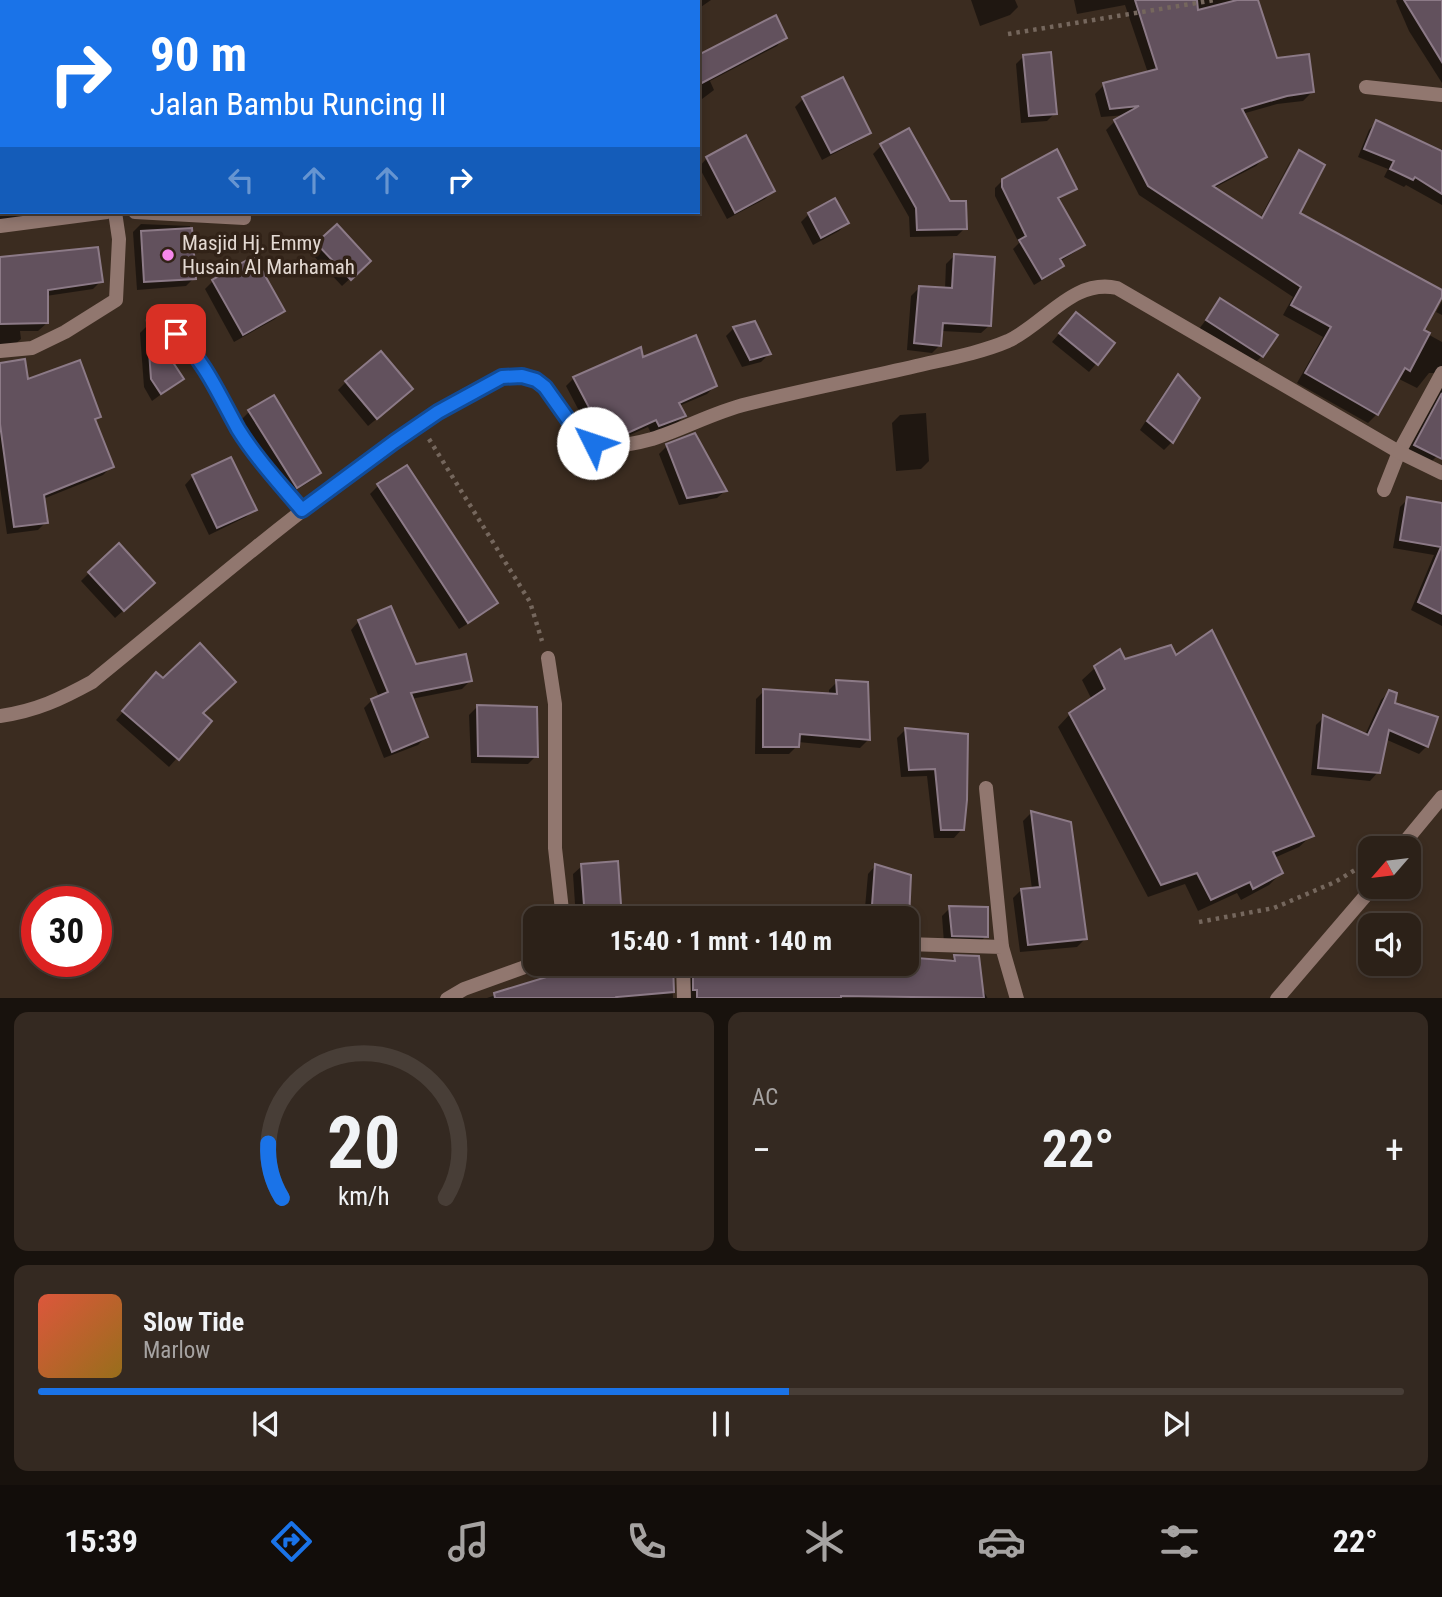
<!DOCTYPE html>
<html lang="id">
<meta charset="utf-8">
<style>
body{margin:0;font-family:"Roboto Condensed",sans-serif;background:#342921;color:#f1f3f6;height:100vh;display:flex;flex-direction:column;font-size:26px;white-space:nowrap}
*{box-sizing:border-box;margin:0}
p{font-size:23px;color:#a6a3a2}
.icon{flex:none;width:38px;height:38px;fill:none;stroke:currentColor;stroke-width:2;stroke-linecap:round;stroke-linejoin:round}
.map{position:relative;height:998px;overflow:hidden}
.panel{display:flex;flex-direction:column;gap:14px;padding:14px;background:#18120d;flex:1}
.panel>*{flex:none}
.top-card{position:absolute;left:0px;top:0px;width:700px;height:214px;box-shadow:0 4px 10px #0003,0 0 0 2px #483e37;background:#1a73e8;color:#fff;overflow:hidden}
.needle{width:46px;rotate:242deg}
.fabs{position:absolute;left:1358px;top:836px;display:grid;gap:14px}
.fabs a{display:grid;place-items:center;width:63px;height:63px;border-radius:14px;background:#2c2118;box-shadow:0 4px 10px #0003,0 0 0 2px #483e37;font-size:35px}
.speed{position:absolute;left:21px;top:886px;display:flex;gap:14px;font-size:35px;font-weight:700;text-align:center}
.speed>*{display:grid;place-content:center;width:91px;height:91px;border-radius:50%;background:#2c2118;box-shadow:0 4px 10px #0003,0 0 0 2px #483e37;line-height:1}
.speed .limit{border:10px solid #d22;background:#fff;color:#111}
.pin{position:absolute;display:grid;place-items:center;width:60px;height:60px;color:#fff;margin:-30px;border-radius:14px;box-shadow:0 4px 10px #0006}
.me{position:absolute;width:77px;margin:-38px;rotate:311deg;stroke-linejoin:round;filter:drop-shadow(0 0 5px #0008)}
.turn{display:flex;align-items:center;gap:24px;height:147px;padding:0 35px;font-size:32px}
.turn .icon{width:91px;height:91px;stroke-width:2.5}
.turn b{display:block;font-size:49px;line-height:60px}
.lanes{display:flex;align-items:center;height:66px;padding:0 35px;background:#0003;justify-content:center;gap:35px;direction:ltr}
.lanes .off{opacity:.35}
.big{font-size:52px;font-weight:700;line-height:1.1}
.panel .tile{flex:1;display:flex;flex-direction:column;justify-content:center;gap:10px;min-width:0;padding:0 24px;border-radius:14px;background:#342921}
.panel .dial{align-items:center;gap:0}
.dial svg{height:182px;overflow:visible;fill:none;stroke:#483e37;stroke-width:7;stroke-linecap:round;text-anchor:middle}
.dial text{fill:#f1f3f6;stroke:none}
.song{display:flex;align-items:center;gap:21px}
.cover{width:84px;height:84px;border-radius:10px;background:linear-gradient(135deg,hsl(10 70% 55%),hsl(40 70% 35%))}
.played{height:7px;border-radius:4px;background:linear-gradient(90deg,#1a73e8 55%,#483e37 55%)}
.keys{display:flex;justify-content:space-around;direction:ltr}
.heat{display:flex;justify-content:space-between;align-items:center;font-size:38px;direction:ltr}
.panel .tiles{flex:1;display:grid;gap:14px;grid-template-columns:1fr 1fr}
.tile:last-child{grid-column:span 2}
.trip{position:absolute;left:523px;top:906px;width:396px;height:70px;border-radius:14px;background:#2c2118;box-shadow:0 4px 10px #0003,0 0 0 2px #483e37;font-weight:700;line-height:70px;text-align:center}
.tabs{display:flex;height:112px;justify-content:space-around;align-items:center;background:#120d0a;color:#a6a3a2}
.tabs .icon{width:49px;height:49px}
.tabs .on{color:#1a73e8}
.tabs b{font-size:32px;color:#f1f3f6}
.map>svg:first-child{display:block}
.shadow{fill:#0007;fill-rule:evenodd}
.building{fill:#62515d;stroke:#8c7a87;stroke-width:2}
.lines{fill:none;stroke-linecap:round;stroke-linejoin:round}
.path{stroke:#75675d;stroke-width:4.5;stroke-dasharray:3.5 5;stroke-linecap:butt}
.minor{stroke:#91776f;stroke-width:14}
.tertiary{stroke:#91776f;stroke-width:14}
.route-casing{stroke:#114b97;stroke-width:18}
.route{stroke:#1a73e8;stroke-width:12}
.poi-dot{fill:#f788ec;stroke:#312217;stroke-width:2.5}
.labels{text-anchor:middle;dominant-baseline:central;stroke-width:7;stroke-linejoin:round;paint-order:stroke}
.poi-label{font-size:21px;fill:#e3d9d2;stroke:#312217;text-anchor:start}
</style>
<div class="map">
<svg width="1442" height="999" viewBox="0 0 1442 999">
<rect width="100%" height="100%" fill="#3b2c20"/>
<g class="shadow">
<path d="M251,0H294L250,2Z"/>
<path d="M644,0H711L698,9V2H642Z"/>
<path d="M971,0H1015L1018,7L1010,15L980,26Z"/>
<path d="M1074,0H1256L1276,60L1312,92L1303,101L1277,104L1242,114L1265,157L1256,166L1214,188L1260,218L1290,162L1299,153L1297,213L1442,292L1422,331L1442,342V379L1438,373H1429L1417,388L1397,378L1377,414L1368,423L1297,383L1323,337L1283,315L1293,297L1139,195L1106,130L1115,121L1126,115L1101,117L1095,94L1104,85L1148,73L1125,5L1077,14ZM1291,161H1295L1260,227L1257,225Z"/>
<path d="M1397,0H1442V83L1409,31L1396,1Z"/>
<path d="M2,27V73H0V28Z"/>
<path d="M785,37L777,46L710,81L714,90L698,102V57Z"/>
<path d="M1024,56L1055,113L1047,121L1021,123L1016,64Z"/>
<path d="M803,99L868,132L860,140L822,160L795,107Z"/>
<path d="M0,121H2V212H66L0,222Z"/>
<path d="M1376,122L1439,152L1442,149V205L1406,185L1404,187L1384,177L1388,169L1358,157L1369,130Z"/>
<path d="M745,138L773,191L765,199L727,219L699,167L707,158Z"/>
<path d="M881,146L965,228L957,236L910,237L909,217L873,154Z"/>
<path d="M1003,180L1075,188L1057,201L1083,245L1075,252L1059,262L1061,266L1054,273L1034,285L1013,249L1019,243L995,196V188Z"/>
<path d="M809,214L847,223L839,231L813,245L801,222Z"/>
<path d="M141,224L190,226L194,278L186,286L137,290L133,232Z"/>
<path d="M337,226L369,261L342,286L310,252Z"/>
<path d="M954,256L990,325L981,333L941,331L940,345L932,353L907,350L911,296L919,288L945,289L946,264Z"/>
<path d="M0,259L101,281L93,289L46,296L47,323L38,331H20L21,339L12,347L0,348Z"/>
<path d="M253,259L283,311L275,319L234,342L205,289L213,281Z"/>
<path d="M1221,300L1262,356L1254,364L1199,329Z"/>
<path d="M1442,301V315L1436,312Z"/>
<path d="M1069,322L1113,344L1089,372L1052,342Z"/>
<path d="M147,326L182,379L152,401L144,387L140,333Z"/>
<path d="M734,328L769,354L761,362L742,367L726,336Z"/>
<path d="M24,360L26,381L99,416L94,421L111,467L103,475L43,499L46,522L38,530L7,534L0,487V362Z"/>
<path d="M642,360L715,386L707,394L679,406L684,416L676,424L651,433L648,427L612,443H596L566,386L574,378Z"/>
<path d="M1178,376L1172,442L1164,450L1140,430L1170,384Z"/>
<path d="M346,382L403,397L368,426L338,390Z"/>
<path d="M1442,388V447L1437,456L1428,465L1406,454Z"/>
<path d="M249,412L319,473L311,481L288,495L241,420Z"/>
<path d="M926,413L929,461L921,469L896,471L892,423L900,415Z"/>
<path d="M667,446L725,491L717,498L679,505L659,454Z"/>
<path d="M193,476L255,509L246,517L209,535L185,485Z"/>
<path d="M378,486L496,603L488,611L459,629L370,494Z"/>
<path d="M1408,499L1442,505V626L1411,610L1434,555L1393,548L1400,507Z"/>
<path d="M89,573L145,591L115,618L81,581Z"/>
<path d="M390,608L415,666L470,681L462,689L411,699L426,737L418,745L384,758L364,708L372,700L379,697L351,630L359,621Z"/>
<path d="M1120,652L1124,661L1176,658L1312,835L1299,847L1274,858L1281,873L1269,885L1241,900L1237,893L1198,911L1185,884L1148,897L1058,727L1070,714L1092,700L1082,680L1095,668Z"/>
<path d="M837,682L868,740L860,748L798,742L797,746L789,754H755L756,699L764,691L829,695V690Z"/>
<path d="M148,683L201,713L210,721L169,767L116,720Z"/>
<path d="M1389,692L1393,704L1427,746L1419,754L1385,739L1378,772L1370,781L1311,775L1316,725L1324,717L1365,735L1381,700Z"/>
<path d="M477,707L536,756L528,764L471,763L469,715Z"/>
<path d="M905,730L966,736L962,829L954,838H934L927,776L901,777L897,738Z"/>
<path d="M1031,813L1070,823L1085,939L1077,947L1020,952L1013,898L1021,890L1032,889L1023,821Z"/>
<path d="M582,866L621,919H576L573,874Z"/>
<path d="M875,866L909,877L906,925V919H864L868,874Z"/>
<path d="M950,908L986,936L978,944L944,943L942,916Z"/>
<path d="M955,957L976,977L988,999H968L967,982H953L951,999H685V974L693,965L861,970L912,966L918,959L949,962Z"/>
<path d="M672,964L673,999H484L579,967Z"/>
</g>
<g class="building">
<path d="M1135,0H1197L1198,10L1237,0H1258L1277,58L1309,54L1314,92L1287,96L1242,109L1267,157L1213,186L1262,218L1299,150L1325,165L1300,213L1442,290V297L1424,330L1430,333L1410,371L1405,368L1378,415L1305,373L1331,327L1291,305L1301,287L1148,186L1114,120L1139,106L1110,109L1103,83L1157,69Z"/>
<path d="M1404,0H1442V62Z"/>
<path d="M776,15L787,38L698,85V55Z"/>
<path d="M1051,52L1057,114L1029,116L1023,55Z"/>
<path d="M843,77L871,133L831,153L802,97Z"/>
<path d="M1376,120L1442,151V194L1415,177L1413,180L1390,169L1394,161L1364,149Z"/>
<path d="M909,128L950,201H966L967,229L917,230L916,208L880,144Z"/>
<path d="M746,135L775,191L735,213L706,157Z"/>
<path d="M1057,149L1077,189L1058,198L1085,245L1060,259L1064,266L1042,279L1019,240L1026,236L1002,187V179Z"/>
<path d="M835,198L849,223L821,238L808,213Z"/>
<path d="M337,224L371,261L351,280L316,243Z"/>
<path d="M192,228L196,279L144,282L141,231Z"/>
<path d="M98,247L103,282L48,290V323L0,324V257Z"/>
<path d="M954,254L995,257L991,326L943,323L941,346L914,343L919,286L952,288Z"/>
<path d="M254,256L285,311L243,335L212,280Z"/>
<path d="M1220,298L1278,335L1263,357L1206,320Z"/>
<path d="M1076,312L1115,343L1098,365L1059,333Z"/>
<path d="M755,321L771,354L750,360L733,327Z"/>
<path d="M147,323L184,379L161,394L151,379Z"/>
<path d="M696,335L717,386L679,403L686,416L659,426L656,420L621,436H604L573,377L641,347L643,357Z"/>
<path d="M381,351L413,389L377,419L345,381Z"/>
<path d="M25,359L28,379L80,360L101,417L95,419L114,467L44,495L48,523L14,527L0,424V363Z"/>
<path d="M1178,374L1200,398L1173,443L1147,421Z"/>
<path d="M1442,393V459L1414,445Z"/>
<path d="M274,395L321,473L297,488L248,410Z"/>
<path d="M695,433L727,491L687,498L666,444Z"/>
<path d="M231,457L257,510L217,528L192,475Z"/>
<path d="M407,465L498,603L468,623L377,484Z"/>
<path d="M1407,497L1442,503V614L1418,602L1441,547L1400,540Z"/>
<path d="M119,543L155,583L124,611L88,572Z"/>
<path d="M391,606L416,664L466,654L472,681L411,693L428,737L392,752L371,699L388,692L358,620Z"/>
<path d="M1212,630L1314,836L1273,852L1283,873L1253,889L1250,882L1211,900L1197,873L1161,885L1069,713L1105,689L1094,666L1120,649L1125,659L1171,645L1176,655Z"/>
<path d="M200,643L236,682L203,713L212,721L179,760L122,711L156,672L163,678Z"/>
<path d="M836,680L868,682L870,740L800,734L799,747H763V689L837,694Z"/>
<path d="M1389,690L1397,693L1395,703L1438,717L1428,747L1389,730L1380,773L1318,768L1323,715L1368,735Z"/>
<path d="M477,705L537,707L538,757L478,756Z"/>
<path d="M905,728L968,734L967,800L964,830H941L935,769L909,770Z"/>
<path d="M1031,811L1071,822L1087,939L1028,945L1021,889L1040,887Z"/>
<path d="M618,861L622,919H585L581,864Z"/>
<path d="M875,864L911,875L909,919H871Z"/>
<path d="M949,906L988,907V937L952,936Z"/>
<path d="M954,955L979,956L984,998L841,996V998H697V990H693V964H863V968L917,963V958L955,961Z"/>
<path d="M575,964H673L674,992L617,997L618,998H495L494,993L576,968Z"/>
</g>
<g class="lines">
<g class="path">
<path d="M1008,34L1215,0"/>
<path d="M429,439L530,602L542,641"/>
<path d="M1199,922L1274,908L1335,882L1370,861"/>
</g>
<g class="minor">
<path d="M102,2V0"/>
<path d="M1366,87L1442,95"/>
<path d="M0,91H2"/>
<path d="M135,212L244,218"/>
<path d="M0,226L107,212"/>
<path d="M176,334C206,360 219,396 238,429C256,458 280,484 302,510"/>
<path d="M0,351L32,348L65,332L116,300L119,239L115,212"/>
<path d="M1384,490L1399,452L1442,373"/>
<path d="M548,658L555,704V848L563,919"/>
<path d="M0,716C36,711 61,699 92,682C177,613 260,541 348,476C395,441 444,403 498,379C504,377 509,377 515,377C558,375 558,430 593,443C610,449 634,444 652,439C684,429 714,412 747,404C803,390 860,379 916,366C946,359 980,353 1008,341C1045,324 1073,278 1117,288L1399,452L1442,473"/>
<path d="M986,788L1002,947"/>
<path d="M906,944L1002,947L1017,999"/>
<path d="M683,964L684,999"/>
<path d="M447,999L464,989L536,963"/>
</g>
<g class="tertiary">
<path d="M1399,849L1442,797"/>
<path d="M1277,999L1373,887"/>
</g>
</g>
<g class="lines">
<defs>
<path id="route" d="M176,334C205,361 219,395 238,429C256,458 280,484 302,510L394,442L438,412L502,377L522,376L536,380L545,387L579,435L593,443"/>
</defs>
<use href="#route" class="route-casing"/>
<use href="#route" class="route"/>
</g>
<circle class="poi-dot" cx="168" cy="255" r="7"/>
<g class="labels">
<g class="poi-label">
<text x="182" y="243">Masjid Hj. Emmy<tspan x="182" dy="24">Husain Al Marhamah</tspan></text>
</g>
</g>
</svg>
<div class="fabs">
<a><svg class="needle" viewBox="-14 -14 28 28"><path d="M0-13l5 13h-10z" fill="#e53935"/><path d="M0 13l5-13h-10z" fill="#a6a3a2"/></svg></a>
<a><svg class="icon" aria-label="sound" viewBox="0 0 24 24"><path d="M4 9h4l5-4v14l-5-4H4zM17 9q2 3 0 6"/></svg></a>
</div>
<div class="speed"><div class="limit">30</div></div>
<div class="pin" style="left:176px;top:334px;background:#d93025"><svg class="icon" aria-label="arrive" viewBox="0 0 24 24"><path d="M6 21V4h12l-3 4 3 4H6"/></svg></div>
<svg class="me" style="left:593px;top:443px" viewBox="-20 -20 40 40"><circle r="19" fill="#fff"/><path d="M0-13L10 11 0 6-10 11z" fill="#1a73e8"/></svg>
<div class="trip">15:40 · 1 mnt · 140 m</div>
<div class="top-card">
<div class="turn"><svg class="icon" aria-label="right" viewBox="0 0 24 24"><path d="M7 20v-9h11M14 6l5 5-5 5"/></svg><div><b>90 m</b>Jalan Bambu Runcing II</div></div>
<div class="lanes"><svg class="icon off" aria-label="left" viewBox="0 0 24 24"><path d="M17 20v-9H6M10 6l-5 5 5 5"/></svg><svg class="icon off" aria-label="ahead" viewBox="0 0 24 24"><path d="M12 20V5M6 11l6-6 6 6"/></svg><svg class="icon off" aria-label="ahead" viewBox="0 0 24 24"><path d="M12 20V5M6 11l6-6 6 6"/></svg><svg class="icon" aria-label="right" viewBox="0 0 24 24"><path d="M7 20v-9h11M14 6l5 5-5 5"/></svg></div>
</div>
</div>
<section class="panel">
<div class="tiles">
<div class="tile dial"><svg viewBox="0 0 100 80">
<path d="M14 69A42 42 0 1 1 86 69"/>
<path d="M14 69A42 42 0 0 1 8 45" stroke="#1a73e8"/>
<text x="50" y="56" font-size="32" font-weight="700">20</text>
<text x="50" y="72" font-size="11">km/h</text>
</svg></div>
<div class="tile"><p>AC</p>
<div class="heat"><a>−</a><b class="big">22°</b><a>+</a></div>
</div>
<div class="tile">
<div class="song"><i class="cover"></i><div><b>Slow Tide</b><p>Marlow</p></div></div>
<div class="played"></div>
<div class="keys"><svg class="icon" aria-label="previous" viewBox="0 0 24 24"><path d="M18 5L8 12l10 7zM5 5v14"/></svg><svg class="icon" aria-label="pause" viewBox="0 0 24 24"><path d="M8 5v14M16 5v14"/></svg><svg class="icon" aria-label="next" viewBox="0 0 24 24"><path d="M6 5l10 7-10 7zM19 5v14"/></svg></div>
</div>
</div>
</section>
<nav class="tabs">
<b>15:39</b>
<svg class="icon on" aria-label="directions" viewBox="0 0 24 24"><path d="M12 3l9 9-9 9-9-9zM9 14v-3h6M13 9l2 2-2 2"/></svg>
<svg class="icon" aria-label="music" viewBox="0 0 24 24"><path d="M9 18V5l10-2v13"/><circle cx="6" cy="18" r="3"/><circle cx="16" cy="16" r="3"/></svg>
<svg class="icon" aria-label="phone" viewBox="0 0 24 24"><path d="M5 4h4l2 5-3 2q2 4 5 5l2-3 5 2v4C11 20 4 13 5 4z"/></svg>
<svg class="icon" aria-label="climate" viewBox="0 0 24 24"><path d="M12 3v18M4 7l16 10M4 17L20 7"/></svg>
<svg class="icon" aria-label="car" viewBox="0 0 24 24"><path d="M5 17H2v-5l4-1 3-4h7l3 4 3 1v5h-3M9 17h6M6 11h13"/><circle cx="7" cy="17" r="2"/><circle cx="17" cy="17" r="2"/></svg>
<svg class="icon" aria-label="filters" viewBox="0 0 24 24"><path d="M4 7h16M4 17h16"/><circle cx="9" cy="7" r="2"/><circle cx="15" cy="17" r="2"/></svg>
<b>22°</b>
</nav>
